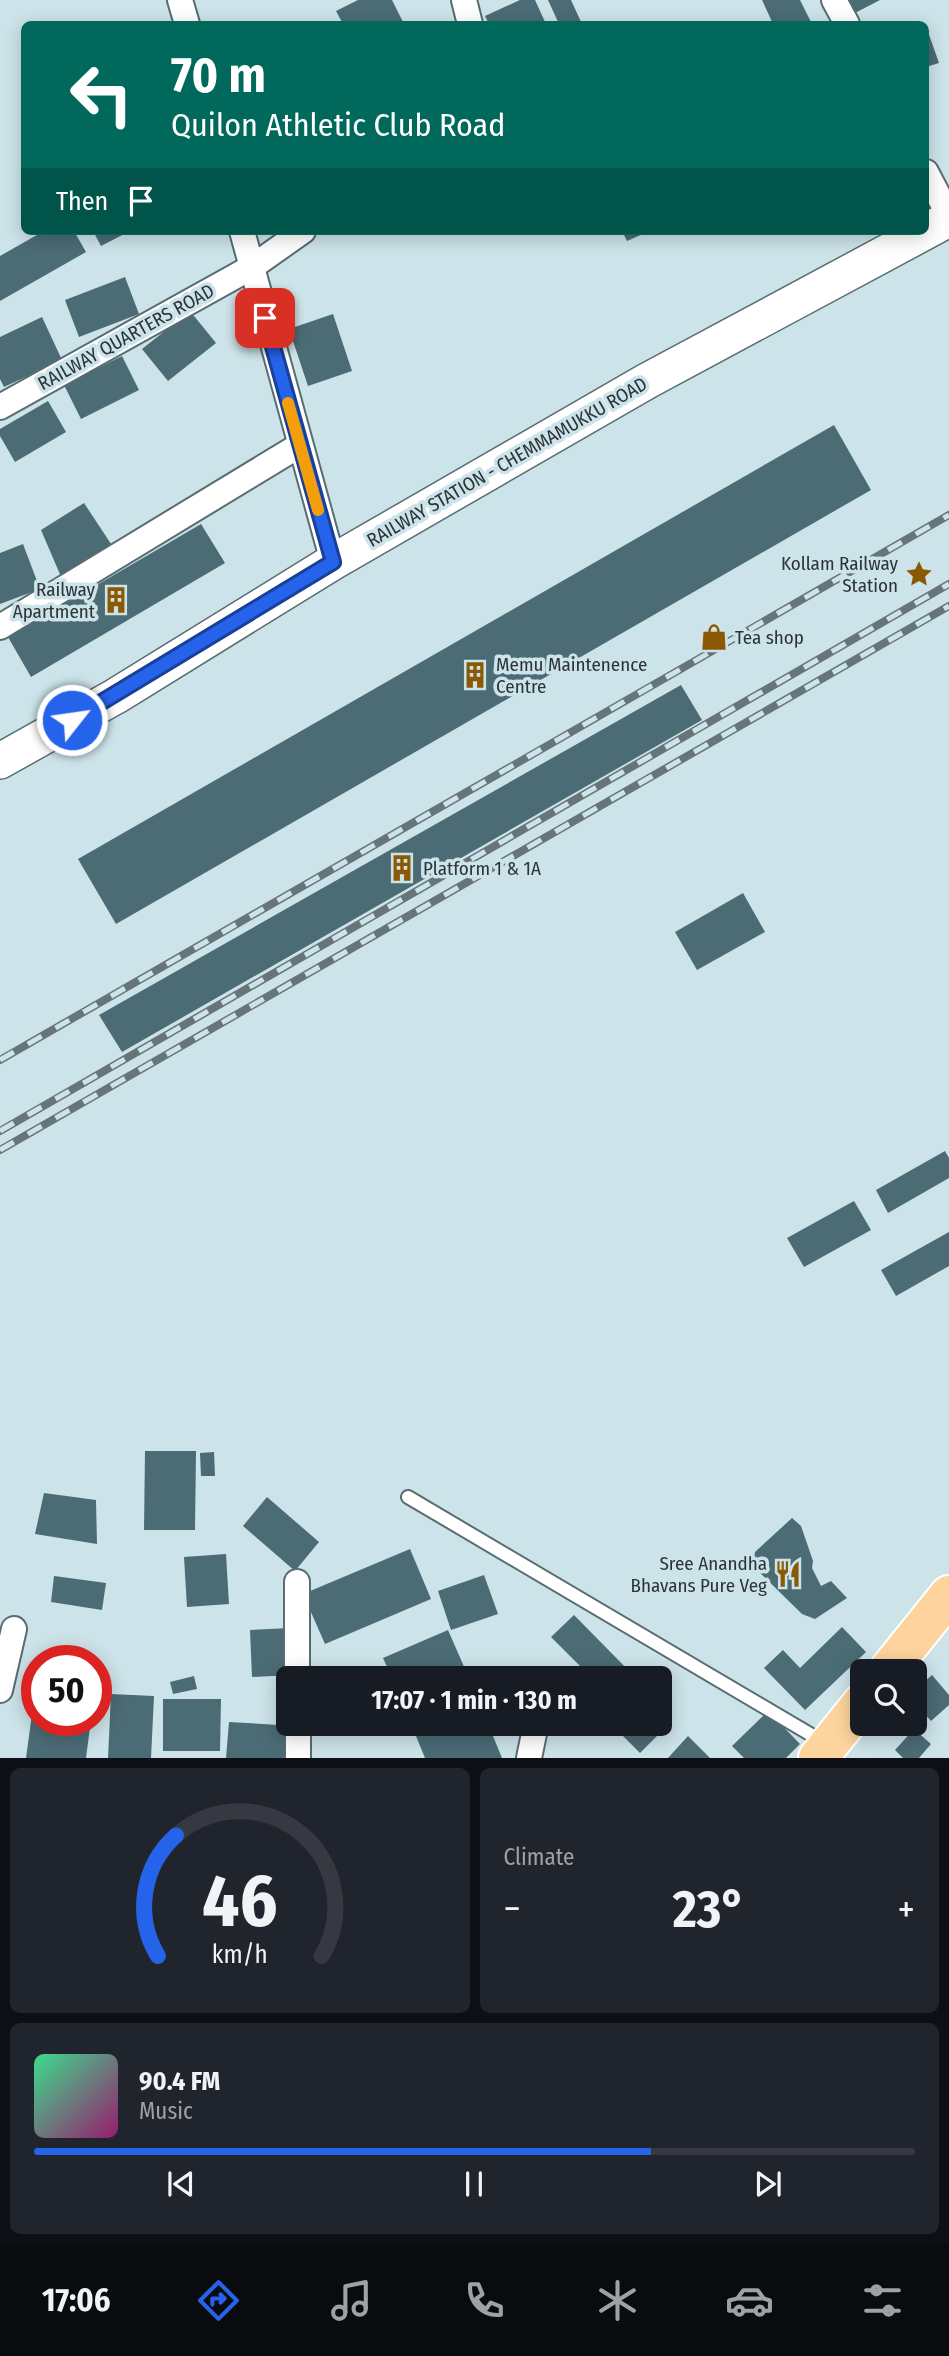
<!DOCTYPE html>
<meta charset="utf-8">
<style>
body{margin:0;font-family:"Fira Sans Condensed",sans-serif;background:#20242c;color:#f1f3f6;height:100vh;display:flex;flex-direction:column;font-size:26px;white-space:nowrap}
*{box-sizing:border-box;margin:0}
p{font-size:23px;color:#9ea1a6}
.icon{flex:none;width:38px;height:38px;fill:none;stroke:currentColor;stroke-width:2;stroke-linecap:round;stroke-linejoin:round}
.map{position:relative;height:1758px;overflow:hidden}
.sheet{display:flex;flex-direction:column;gap:10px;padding:10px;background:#0d0f14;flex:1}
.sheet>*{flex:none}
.banner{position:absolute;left:21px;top:21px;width:908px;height:214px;border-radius:10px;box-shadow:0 4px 18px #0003;background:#00695c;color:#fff;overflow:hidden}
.controls{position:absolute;left:850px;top:1659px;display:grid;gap:14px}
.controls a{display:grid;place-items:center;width:77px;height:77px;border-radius:10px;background:#171b24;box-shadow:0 4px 18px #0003;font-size:35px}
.speed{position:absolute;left:21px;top:1645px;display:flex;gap:14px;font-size:35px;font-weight:700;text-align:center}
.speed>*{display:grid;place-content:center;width:91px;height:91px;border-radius:50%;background:#171b24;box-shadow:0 4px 18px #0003;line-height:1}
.speed .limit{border:10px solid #d22;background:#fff;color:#111}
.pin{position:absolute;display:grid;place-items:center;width:60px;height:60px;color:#fff;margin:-30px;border-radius:14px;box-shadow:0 4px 10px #0006}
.me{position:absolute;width:77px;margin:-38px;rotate:60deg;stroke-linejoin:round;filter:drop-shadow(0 0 5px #0008)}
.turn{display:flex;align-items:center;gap:24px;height:147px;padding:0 35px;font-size:32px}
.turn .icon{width:91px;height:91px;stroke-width:2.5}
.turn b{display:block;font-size:49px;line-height:60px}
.then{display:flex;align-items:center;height:66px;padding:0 35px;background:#0003;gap:14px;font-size:26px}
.big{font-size:52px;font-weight:700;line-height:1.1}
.sheet .tile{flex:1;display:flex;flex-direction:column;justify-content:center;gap:10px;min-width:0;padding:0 24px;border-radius:10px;background:#20242c}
.sheet .dial{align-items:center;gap:0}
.dial svg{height:182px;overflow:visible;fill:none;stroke:#363941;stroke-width:7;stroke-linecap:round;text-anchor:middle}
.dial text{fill:#f1f3f6;stroke:none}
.song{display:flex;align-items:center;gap:21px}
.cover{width:84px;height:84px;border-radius:10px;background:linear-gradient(135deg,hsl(150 70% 55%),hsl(320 70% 35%))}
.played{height:7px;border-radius:4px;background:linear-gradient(90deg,#2563eb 70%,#363941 70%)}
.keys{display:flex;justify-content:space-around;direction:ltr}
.heat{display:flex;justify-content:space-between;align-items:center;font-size:38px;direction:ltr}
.sheet .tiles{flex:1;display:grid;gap:10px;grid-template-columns:1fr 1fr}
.tile:last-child{grid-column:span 2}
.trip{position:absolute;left:276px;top:1666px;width:396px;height:70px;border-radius:10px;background:#171b24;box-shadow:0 4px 18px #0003;font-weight:700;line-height:70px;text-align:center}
.tab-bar{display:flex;height:112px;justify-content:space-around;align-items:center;background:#090b0e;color:#9ea1a6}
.tab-bar .icon{width:49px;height:49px}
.tab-bar .on{color:#2563eb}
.tab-bar b{font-size:32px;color:#f1f3f6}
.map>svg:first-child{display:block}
.building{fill:#4b6c75}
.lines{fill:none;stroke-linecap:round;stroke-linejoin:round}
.service-casing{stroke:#586c71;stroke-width:16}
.minor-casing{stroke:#586c71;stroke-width:28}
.secondary-casing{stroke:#586c71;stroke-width:38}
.primary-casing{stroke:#fff;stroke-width:42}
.service{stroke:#fff;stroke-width:12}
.minor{stroke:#fff;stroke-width:24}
.secondary{stroke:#fff;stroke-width:35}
.primary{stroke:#fed49e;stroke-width:38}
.rail-casing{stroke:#677579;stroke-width:8}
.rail{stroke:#cce3e9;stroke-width:5;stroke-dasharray:16;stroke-linecap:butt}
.route-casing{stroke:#184099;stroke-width:18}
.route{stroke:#2563eb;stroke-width:12}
.slow{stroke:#f59e0b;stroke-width:12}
.labels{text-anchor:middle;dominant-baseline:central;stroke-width:7;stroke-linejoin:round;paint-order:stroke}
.street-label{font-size:19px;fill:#2c3437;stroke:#cce3e9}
.poi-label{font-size:19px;fill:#2c3437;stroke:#cce3e9;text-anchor:end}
</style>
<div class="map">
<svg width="949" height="1758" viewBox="0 0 949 1758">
<rect width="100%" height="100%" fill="#cce3e9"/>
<g class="building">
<path d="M358,0H392L404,24H343L336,11Z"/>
<path d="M520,0H535L546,24H489L485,16Z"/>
<path d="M548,0H571L582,24H559Z"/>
<path d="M762,0H800L812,24H773Z"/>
<path d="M845,0H880L853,14Z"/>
<path d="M926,26L939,63L926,67Z"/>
<path d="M44,231H74L86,252L0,301V256Z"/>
<path d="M93,231H130L101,246Z"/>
<path d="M622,231H650L627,241Z"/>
<path d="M125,277L139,314L79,337L65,300Z"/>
<path d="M190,311L216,343L168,381L142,349Z"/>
<path d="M333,314L352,371L308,386L289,329Z"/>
<path d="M42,317L62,360L4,387L0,379V337Z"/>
<path d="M122,356L139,390L81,419L64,385Z"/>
<path d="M48,401L66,432L15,462L0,436V429Z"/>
<path d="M834,425L871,490L116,924L78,859Z"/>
<path d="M84,503L115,550L62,579L41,530Z"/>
<path d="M201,524L225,563L31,677L8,637Z"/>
<path d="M23,544L40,589L0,604V553Z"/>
<path d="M681,685L702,720L122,1052L99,1015Z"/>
<path d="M743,893L765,932L697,970L675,932Z"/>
<path d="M945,1151L949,1158V1178L888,1213L876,1190Z"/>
<path d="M854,1201L871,1230L804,1267L787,1238Z"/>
<path d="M949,1232V1266L896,1296L881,1270Z"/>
<path d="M145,1451H196L195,1530H144Z"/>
<path d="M214,1452L215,1476H201L200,1453Z"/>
<path d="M44,1493L96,1500L97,1544L35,1534Z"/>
<path d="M267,1497L319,1542L295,1571L243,1526Z"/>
<path d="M792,1518L801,1526L813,1561L812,1568L821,1586L831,1581L847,1598L815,1619L802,1614L753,1566L755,1552Z"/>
<path d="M410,1549L431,1599L325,1644L303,1594Z"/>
<path d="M226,1554L229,1604L187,1607L184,1557Z"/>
<path d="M484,1575L498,1614L451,1630L438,1591Z"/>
<path d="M54,1576L106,1583L102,1610L51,1602Z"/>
<path d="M574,1615L636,1678H571L582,1668L551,1637Z"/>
<path d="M842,1627L866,1652L805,1710L764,1668L783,1650L800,1668Z"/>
<path d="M290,1628L292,1675L252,1677L250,1630Z"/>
<path d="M448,1630L469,1678H392L383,1658Z"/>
<path d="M932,1675L949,1695V1705L931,1721L915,1703V1690Z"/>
<path d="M194,1676L197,1689L173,1694L170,1682Z"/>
<path d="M35,1692L37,1720H91L86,1758H26Z"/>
<path d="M111,1694L154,1696L151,1758H108Z"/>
<path d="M163,1699H221L220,1751H163Z"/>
<path d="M768,1711L800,1744L786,1758H744L732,1746Z"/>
<path d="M229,1722L296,1726L293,1758H226Z"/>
<path d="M411,1724H488L502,1758H425Z"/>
<path d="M611,1724H659L664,1729L640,1753Z"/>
<path d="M914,1729L931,1744L919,1758H903L895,1750Z"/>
<path d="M688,1736L710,1758H668Z"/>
</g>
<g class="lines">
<defs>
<path id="service" d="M408,1497L825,1743"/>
<g id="minor">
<path d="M180,0L187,24"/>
<path d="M464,0L470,24"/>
<path d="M834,0L847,24"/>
<path d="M926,172L949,216"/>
<path d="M242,231L333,562"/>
<path d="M0,407L252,267L303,231"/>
<path d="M0,627L300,445"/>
<path d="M297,1582V1678"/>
<path d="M0,1690L14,1629"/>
<path d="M298,1724V1758"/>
<path d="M529,1758L536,1724"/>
</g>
<path id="secondary" d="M0,761L116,696L333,562L647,381L949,219"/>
<g id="primary">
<path d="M888,1671L949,1595"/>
<path d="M818,1758L863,1702"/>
</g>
</defs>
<use href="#service" class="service-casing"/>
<use href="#minor" class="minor-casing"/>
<use href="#secondary" class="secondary-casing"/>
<use href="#primary" class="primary-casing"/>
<use href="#service" class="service"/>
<use href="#minor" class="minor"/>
<use href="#secondary" class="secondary"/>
<use href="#primary" class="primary"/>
<defs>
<g id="rail">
<path d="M0,1060L949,515"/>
<path d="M0,1131L949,584"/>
<path d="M0,1150L949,606"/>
</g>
</defs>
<use href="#rail" class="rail-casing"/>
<use href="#rail" class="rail"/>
</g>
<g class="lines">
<defs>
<path id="route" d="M72,720L333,562L265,318"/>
</defs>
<use href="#route" class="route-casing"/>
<use href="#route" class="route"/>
<path class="slow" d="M288,403L318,510"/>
</g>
<defs>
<symbol id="sight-bare" viewBox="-9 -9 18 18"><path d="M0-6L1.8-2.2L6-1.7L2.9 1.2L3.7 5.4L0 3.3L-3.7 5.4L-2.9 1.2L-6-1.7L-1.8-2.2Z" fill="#8b5903" stroke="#cce3e9" stroke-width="2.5" paint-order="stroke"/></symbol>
<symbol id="building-bare" viewBox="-9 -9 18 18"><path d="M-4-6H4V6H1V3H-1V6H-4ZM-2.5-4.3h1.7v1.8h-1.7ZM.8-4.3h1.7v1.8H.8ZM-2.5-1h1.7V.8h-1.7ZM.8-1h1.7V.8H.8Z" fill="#8b5903" stroke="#cce3e9" stroke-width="2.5" paint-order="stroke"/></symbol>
<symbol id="shop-bare" viewBox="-9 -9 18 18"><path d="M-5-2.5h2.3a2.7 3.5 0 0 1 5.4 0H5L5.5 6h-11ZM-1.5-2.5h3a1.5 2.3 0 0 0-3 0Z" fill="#8b5903" stroke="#cce3e9" stroke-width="2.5" paint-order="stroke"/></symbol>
<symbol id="restaurant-bare" viewBox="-9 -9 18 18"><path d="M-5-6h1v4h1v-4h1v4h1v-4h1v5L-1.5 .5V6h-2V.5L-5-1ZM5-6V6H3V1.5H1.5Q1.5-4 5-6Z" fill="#8b5903" stroke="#cce3e9" stroke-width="2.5" paint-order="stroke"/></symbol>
</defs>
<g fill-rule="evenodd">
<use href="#sight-bare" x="900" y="555" width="38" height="38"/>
<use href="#building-bare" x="97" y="581" width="38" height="38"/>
<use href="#shop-bare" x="695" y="618" width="38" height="38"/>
<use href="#building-bare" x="456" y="656" width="38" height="38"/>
<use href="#building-bare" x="383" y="849" width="38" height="38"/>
<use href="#restaurant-bare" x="769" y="1555" width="38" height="38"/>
</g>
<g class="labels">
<g class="street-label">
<text transform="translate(126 337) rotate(-29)">RAILWAY QUARTERS ROAD</text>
<text transform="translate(507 462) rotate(-30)">RAILWAY STATION - CHEMMAMUKKU ROAD</text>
</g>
<g class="poi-label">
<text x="898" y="563">Kollam Railway<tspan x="898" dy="22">Station</tspan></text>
<text x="95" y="589">Railway<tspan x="95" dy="22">Apartment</tspan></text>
<text x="735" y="637" text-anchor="start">Tea shop</text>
<text x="496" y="664" text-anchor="start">Memu Maintenence<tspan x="496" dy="22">Centre</tspan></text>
<text x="423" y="868" text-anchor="start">Platform 1 &amp; 1A</text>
<text x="767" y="1563">Sree Anandha<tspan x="767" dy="22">Bhavans Pure Veg</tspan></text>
</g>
</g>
</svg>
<div class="controls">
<a><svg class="icon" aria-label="search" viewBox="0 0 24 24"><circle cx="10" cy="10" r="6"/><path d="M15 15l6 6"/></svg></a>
</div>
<div class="speed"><div class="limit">50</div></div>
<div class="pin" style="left:265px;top:318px;background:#d93025"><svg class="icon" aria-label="arrive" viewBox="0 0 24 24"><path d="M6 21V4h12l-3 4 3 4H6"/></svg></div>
<svg class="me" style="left:72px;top:720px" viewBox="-20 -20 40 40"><circle r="17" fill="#2563eb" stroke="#fff" stroke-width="3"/><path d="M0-11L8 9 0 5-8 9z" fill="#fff"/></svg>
<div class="trip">17:07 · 1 min · 130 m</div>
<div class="banner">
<div class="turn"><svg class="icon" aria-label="left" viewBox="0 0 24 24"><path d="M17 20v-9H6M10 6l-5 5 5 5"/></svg><div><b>70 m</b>Quilon Athletic Club Road</div></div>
<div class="then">Then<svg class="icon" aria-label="arrive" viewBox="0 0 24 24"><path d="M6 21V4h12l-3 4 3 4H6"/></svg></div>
</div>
</div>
<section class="sheet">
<div class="tiles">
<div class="tile dial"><svg viewBox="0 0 100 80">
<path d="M14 69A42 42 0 1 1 86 69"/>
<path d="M14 69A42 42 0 0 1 22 16" stroke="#2563eb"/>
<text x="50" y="56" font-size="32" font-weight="700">46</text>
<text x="50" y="72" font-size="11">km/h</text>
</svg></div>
<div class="tile"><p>Climate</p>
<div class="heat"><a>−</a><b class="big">23°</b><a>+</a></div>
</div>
<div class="tile">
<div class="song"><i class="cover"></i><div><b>90.4 FM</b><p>Music</p></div></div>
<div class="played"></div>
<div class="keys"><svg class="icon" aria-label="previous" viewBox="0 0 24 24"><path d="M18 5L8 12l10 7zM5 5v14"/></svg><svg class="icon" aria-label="pause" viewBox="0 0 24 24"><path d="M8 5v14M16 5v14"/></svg><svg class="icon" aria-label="next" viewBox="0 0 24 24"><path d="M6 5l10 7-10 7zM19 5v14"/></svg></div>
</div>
</div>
</section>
<nav class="tab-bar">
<b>17:06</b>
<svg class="icon on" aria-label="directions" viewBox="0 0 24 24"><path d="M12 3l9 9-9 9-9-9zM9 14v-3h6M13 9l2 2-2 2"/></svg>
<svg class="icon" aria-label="music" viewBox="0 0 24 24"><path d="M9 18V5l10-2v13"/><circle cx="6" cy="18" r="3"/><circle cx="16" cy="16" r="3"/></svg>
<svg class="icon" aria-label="phone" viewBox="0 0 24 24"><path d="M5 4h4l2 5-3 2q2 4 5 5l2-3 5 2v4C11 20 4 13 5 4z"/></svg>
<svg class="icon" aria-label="climate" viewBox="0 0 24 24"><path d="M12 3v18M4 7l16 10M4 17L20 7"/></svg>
<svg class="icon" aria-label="car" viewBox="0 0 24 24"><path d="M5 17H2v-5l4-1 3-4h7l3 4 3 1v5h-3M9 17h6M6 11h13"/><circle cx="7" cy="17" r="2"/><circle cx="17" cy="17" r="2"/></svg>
<svg class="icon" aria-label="filters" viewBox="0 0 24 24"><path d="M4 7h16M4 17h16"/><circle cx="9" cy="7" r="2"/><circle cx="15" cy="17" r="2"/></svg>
</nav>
